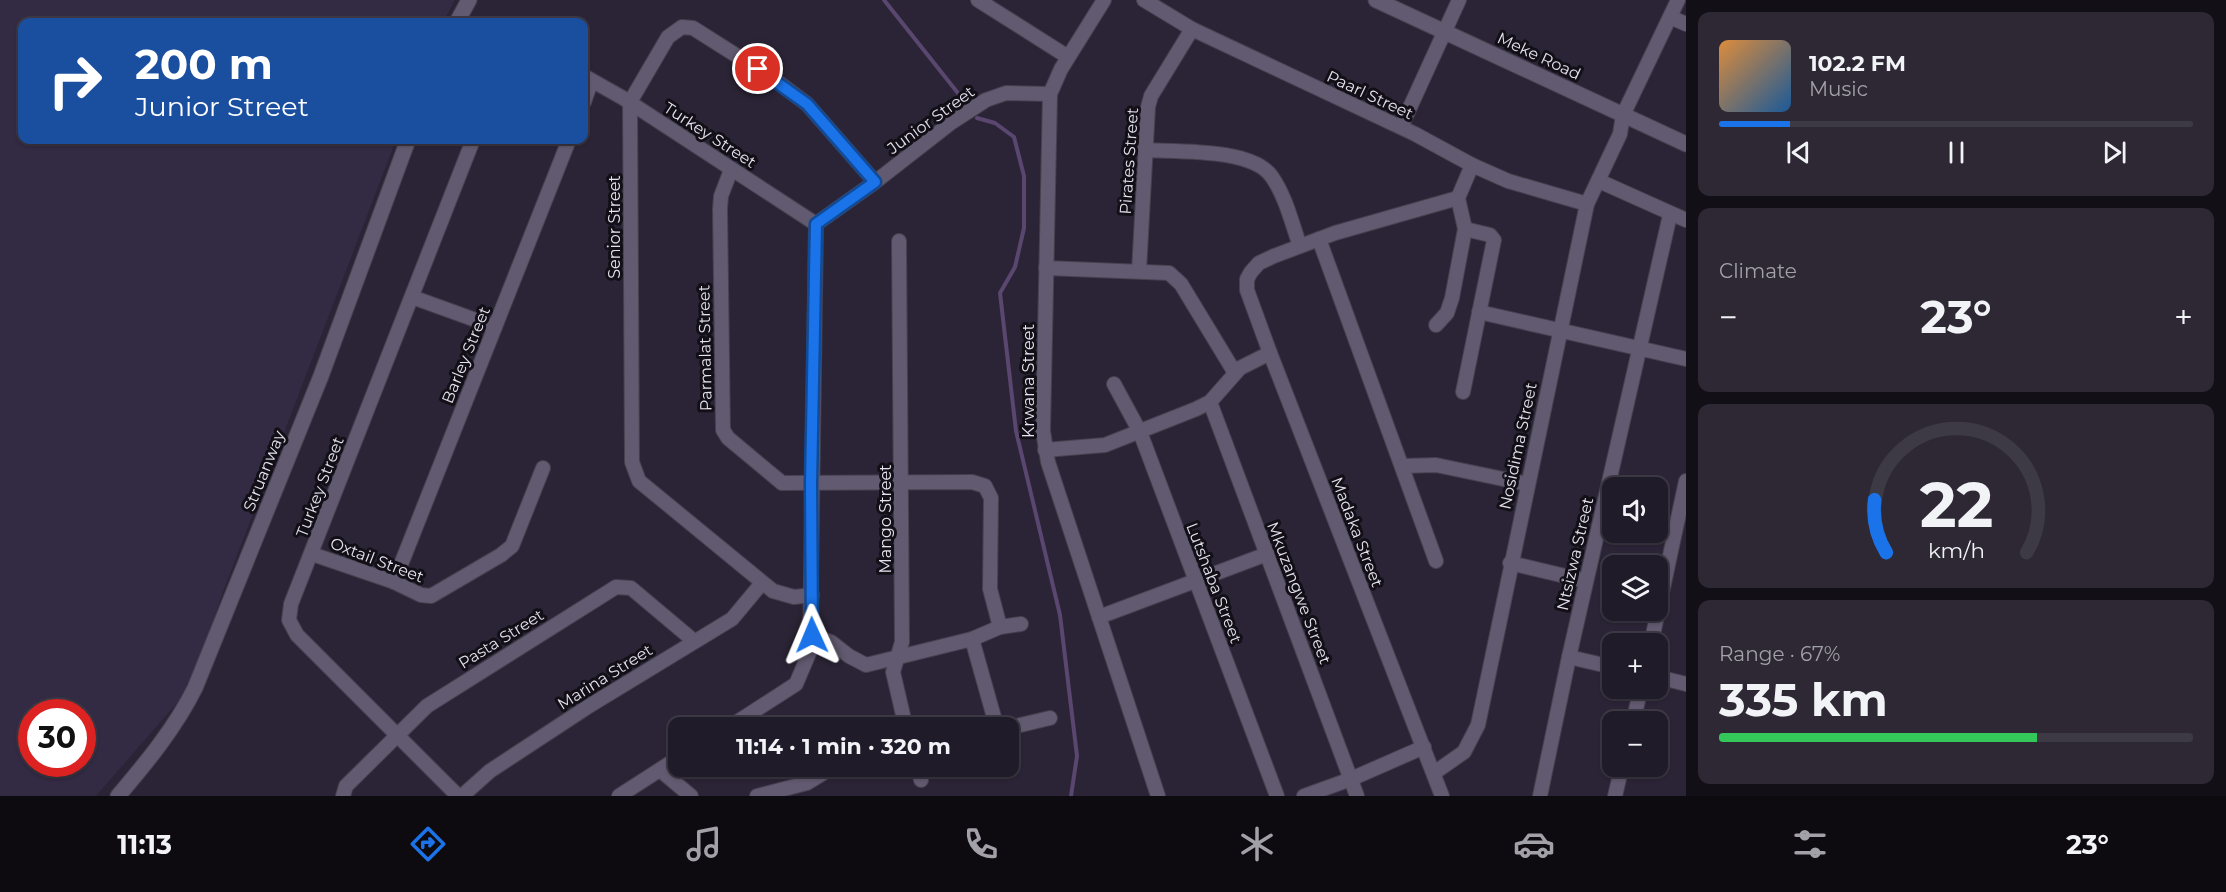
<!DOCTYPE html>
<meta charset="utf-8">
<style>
body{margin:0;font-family:Montserrat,sans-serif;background:#2d2834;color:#f1f3f6;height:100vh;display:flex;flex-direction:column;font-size:22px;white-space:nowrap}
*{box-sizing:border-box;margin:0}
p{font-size:20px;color:#a2a1a8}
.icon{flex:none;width:33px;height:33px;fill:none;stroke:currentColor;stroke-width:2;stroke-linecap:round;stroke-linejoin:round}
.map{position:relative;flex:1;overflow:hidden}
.details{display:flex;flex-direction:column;gap:12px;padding:12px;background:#120f16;width:540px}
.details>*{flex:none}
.hud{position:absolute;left:18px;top:18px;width:570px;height:126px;border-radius:12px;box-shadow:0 2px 4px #0004,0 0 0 2px #3d3945;background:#1a4fa0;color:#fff;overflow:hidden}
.buttons{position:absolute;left:1602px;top:477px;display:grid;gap:12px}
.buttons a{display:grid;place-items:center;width:66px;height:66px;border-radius:12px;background:#201b28;box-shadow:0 2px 4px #0004,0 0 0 2px #3d3945;font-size:30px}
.speed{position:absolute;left:18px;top:699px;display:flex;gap:12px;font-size:30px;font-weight:700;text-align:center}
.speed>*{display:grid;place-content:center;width:78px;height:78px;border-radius:50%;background:#201b28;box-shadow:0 2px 4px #0004,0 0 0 2px #3d3945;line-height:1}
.speed .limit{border:9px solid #d22;background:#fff;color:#111}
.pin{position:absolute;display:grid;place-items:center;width:51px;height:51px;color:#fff;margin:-26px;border:3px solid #fff;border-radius:50%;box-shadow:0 2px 6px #0007}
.me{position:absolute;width:66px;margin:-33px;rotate:359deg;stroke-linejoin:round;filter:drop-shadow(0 0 4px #0008)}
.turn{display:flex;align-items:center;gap:21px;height:126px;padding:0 18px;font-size:27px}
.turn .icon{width:78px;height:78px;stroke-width:2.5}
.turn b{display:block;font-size:42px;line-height:51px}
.big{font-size:45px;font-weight:700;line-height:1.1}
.details .widget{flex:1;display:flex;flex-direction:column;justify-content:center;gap:9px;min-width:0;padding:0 21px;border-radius:12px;background:#2d2834}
.details .dial{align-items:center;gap:0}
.dial svg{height:156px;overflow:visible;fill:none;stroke:#3d3945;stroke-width:7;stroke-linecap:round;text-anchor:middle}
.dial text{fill:#f1f3f6;stroke:none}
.song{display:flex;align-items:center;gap:18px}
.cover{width:72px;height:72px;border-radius:9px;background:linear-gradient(135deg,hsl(30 70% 55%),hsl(210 70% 35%))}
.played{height:6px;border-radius:3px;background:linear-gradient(90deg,#1a73e8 15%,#3d3945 15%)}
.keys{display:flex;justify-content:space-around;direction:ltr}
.heat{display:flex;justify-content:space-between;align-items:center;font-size:33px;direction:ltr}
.charge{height:9px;border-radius:4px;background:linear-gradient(90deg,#34c759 67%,#3d3945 0)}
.trip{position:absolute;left:668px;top:717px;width:351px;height:60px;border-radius:12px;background:#201b28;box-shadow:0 2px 4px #0004,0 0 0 2px #3d3945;font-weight:700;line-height:60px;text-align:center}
.tab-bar{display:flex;height:96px;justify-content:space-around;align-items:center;background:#0d0b10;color:#a2a1a8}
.tab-bar .icon{width:42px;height:42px}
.tab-bar .on{color:#1a73e8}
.tab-bar b{font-size:27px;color:#f1f3f6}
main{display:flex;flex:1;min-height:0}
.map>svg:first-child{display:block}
.built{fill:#332a43;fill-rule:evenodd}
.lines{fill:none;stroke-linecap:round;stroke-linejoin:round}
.stream{stroke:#5a4770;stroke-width:4}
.street-casing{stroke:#46404f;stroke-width:16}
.secondary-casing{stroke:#46404f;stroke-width:17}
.street{stroke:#625a70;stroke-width:14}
.secondary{stroke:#625a70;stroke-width:15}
.route-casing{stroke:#114b97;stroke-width:15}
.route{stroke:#1a73e8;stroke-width:10}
.labels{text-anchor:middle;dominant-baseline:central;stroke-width:6;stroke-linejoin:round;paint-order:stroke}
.street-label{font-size:16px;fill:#e6e2ef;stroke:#120f17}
</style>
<main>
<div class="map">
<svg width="1686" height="796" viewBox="0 0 1686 796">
<rect width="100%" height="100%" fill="#2b2436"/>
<path class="built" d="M0,0H455L443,22H22V140H396L223,592L190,688L96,796H0ZM32,712H82V764H32Z"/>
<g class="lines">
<g class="stream">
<path d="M884,0L965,102"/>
<path d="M977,118L995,123L1014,137L1024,176V228L1015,267L1000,293L1016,431L1060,615L1077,756L1071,796"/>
</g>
<defs>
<g id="street">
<path d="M978,0L1068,57"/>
<path d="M1104,0L1061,69L1050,94L1043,431L1048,462L1158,796"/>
<path d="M1144,0L1192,29L1415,134L1472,165L1508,181L1587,204"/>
<path d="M1670,17L1686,24"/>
<path d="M584,76L623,98L816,224"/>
<path d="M584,102L591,82"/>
<path d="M1401,127L1459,0"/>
<path d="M1144,150C1178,152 1253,148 1272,177C1286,197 1292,224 1300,246"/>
<path d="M731,170L721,196L720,209L723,430L728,438L782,483L972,482L985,486L991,498L990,589L1000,627"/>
<path d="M1599,181L1686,220"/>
<path d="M1319,239L1436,561"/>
<path d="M899,241L902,642L893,672L906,728"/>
<path d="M1046,268L1169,273L1181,284L1235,373"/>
<path d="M1139,271L1148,107L1151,96L1192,29"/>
<path d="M412,297L495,327"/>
<path d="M1479,312L1686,359"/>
<path d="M1436,325L1447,313L1452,298L1465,229L1458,198L1472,165"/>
<path d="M1114,384L1140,432L1277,796"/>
<path d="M1463,392L1494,240L1490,235L1465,229"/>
<path d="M1210,402L1357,796"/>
<path d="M1045,450L1105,445L1196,409L1210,402L1240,368L1270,353"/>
<path d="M1402,466L1436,465L1527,484"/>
<path d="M312,554L394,582L421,595L431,596L501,555L512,546L543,468"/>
<path d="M1510,563L1586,581"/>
<path d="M394,582L569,140"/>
<path d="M812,595L794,597L773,591L639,481L632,462L630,102L668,37L682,27L693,28L775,80L807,104L875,182"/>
<path d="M1099,617L1267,554"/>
<path d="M812,635L831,642L849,656L866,665L972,639L1000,627L1021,624"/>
<path d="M972,639L997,728"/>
<path d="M1651,644L1686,481"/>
<path d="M1569,657L1612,667"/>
<path d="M1658,677L1686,684"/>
<path d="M1633,722L1641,688"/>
<path d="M728,728L796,684L810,651L816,224L875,182L952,122L986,100L1006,93L1050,94"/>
<path d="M1008,728L1050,718"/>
<path d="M917,766L921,780"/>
<path d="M660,770L691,796"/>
<path d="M1434,773L1464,752L1478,725L1587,204L1620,134L1623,115L1678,0"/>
<path d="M343,796L346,786L427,706L616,587L631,588L694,641"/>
<path d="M458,796L297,635L289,620L291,604L473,140"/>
<path d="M462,796L490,771L589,706L732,619L762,583"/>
<path d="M619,796L678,758"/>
<path d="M757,796L807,783L835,766"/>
<path d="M1304,796L1351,779L1424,747"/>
<path d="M1442,796L1270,353L1247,290V279L1251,272L1259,263L1274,256L1335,233L1458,198"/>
<path d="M1540,796L1569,657L1670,215"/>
<path d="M1615,796L1622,766"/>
</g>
<g id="secondary">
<path d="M1376,0L1686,144"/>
<path d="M457,22L469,0"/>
<path d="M118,796C147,762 175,728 195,688L321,376L408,140"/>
</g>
</defs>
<use href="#street" class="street-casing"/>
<use href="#secondary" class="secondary-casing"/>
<use href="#street" class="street"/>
<use href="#secondary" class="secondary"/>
</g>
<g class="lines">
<defs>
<path id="route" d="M758,69L807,104L875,182L816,224L811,484L812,635"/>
</defs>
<use href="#route" class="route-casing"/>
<use href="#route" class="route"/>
</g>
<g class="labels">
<g class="street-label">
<text transform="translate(1539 56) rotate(25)">Meke Road</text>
<text transform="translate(1370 95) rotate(25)">Paarl Street</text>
<text transform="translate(931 120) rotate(-36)">Junior Street</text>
<text transform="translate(710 135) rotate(33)">Turkey Street</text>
<text transform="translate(1129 161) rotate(-86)">Pirates Street</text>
<text transform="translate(614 227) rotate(-90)">Senior Street</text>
<text transform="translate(705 348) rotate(-91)">Parmalat Street</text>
<text transform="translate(466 355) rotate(-68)">Barley Street</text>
<text transform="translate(1028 381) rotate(-90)">Krwana Street</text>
<text transform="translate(1518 446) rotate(-78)">Nosidima Street</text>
<text transform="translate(264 471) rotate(-68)">Struanway</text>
<text transform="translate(320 487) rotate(-69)">Turkey Street</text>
<text transform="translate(885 519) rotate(-90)">Mango Street</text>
<text transform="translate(1357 532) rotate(69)">Madaka Street</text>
<text transform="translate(1575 554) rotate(-77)">Ntsizwa Street</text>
<text transform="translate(377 560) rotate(21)">Oxtail Street</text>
<text transform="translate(1214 583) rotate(69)">Lutshaba Street</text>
<text transform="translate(1299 593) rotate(69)">Mkuzangwe Street</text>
<text transform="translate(501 639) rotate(-32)">Pasta Street</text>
<text transform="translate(605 677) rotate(-32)">Marina Street</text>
</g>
</g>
</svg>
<div class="buttons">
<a><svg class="icon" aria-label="sound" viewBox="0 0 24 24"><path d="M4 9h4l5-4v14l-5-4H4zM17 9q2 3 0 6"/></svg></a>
<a><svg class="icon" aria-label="layers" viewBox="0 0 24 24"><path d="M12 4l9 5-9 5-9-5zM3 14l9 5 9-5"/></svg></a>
<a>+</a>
<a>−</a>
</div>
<div class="speed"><div class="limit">30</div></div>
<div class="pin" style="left:758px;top:69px;background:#d93025"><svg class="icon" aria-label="arrive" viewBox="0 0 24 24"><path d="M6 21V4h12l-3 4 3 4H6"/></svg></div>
<svg class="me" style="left:812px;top:635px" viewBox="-20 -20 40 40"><path d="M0-17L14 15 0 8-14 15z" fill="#1a73e8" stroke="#fff" stroke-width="4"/></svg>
<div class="trip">11:14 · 1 min · 320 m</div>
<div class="hud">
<div class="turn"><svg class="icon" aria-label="right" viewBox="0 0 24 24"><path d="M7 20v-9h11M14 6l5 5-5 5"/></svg><div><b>200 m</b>Junior Street</div></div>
</div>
</div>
<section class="details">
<div class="widget">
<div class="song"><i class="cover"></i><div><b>102.2 FM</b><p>Music</p></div></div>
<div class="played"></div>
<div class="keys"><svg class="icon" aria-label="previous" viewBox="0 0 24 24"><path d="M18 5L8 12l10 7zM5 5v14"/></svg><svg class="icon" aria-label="pause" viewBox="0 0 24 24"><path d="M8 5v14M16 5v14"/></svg><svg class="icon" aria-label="next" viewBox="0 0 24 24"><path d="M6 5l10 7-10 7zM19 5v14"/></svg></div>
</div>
<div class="widget"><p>Climate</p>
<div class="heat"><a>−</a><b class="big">23°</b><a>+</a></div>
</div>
<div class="widget dial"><svg viewBox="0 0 100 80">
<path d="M14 69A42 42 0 1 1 86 69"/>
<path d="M14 69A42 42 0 0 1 8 42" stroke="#1a73e8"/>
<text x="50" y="56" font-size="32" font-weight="700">22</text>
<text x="50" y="72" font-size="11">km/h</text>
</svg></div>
<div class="widget"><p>Range · 67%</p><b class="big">335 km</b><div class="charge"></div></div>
</section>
</main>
<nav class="tab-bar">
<b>11:13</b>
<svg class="icon on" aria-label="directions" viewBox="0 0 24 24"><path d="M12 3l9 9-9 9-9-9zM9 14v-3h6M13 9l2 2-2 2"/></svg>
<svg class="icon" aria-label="music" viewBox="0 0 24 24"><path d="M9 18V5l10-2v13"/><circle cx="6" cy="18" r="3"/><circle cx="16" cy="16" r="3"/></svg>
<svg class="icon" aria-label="phone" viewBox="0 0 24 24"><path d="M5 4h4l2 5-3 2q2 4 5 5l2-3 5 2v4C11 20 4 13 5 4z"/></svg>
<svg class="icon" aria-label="climate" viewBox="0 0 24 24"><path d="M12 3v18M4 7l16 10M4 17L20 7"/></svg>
<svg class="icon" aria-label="car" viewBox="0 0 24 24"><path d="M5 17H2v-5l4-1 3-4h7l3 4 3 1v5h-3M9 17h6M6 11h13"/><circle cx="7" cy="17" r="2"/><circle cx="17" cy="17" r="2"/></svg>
<svg class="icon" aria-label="filters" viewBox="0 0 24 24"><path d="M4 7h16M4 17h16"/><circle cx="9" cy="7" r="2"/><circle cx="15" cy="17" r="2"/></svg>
<b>23°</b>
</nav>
